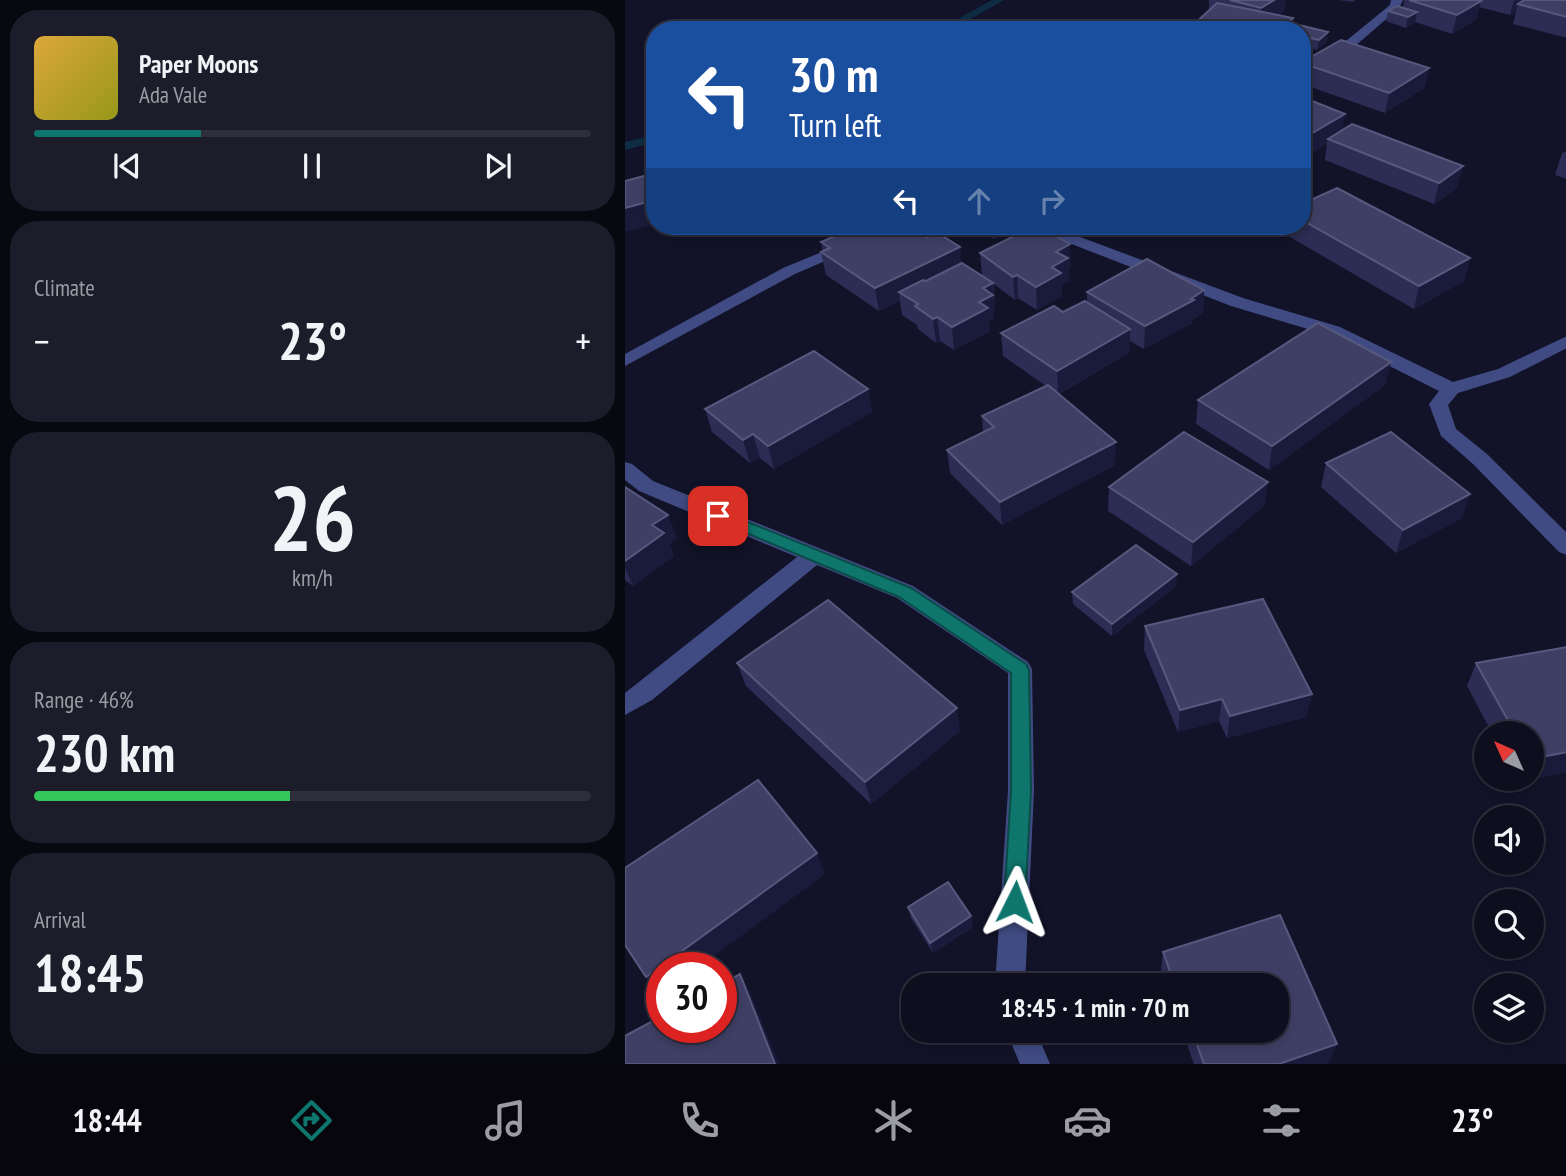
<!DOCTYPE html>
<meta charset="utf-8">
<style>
body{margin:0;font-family:"PT Sans Narrow",sans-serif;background:#1c1c2b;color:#f1f3f6;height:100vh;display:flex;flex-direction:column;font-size:26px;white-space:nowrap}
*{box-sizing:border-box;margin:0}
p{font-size:23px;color:#9b9ca4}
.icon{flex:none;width:38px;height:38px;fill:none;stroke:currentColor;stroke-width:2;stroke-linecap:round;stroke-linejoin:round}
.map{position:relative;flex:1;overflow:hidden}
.details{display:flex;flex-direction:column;gap:10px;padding:10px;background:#080810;width:625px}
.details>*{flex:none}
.hud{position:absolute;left:21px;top:21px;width:665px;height:214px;border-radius:28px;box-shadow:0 4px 10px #0003,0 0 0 2px #2e2e3c;background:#1a4fa0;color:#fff;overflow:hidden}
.needle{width:46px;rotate:315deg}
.buttons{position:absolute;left:849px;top:721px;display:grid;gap:14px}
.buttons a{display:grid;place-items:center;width:70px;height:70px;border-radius:50%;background:#0e0e1e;box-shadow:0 4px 10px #0003,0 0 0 2px #2e2e3c;font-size:35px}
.speed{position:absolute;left:21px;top:952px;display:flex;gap:14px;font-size:35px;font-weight:700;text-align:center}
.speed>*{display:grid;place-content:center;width:91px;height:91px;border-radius:50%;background:#0e0e1e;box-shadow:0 4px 10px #0003,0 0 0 2px #2e2e3c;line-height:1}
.speed .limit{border:10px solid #d22;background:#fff;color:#111}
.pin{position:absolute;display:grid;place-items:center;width:60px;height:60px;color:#fff;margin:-30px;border-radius:14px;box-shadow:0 4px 10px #0006}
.me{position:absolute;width:77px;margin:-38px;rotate:3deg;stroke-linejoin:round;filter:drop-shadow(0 0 5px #0008)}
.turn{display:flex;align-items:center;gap:24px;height:147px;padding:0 28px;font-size:32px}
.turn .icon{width:91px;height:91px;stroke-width:2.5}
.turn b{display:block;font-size:49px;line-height:60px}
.lanes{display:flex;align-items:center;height:66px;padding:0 28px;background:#0003;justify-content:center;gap:35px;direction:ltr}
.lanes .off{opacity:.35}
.big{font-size:52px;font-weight:800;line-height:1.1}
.details .tile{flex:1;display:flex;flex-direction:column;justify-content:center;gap:10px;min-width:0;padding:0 24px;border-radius:28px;background:#1c1c2b}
.details .dial{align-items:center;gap:0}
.dial b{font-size:91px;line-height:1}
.song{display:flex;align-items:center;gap:21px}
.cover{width:84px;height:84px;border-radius:10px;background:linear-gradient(135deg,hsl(40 70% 55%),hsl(60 70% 35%))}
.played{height:7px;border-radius:4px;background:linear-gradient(90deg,#0f766e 30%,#2e2e3c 30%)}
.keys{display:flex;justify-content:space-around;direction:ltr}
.heat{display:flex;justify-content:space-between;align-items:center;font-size:38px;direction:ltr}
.charge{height:10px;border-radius:5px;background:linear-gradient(90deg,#34c759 46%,#2e2e3c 0)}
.trip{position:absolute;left:276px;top:973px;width:388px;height:70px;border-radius:28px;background:#0e0e1e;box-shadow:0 4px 10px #0003,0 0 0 2px #2e2e3c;font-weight:800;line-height:70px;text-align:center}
.menu{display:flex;height:112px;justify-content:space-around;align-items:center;background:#06060c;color:#9b9ca4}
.menu .icon{width:49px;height:49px}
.menu .active{color:#0f766e}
.menu b{font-size:32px;color:#f1f3f6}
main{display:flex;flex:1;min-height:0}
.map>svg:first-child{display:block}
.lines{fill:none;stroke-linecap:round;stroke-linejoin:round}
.stream{fill:#0e2d44;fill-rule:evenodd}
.minor{fill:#404b83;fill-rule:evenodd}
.wall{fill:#2c2c54}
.shaded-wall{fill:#1a1a3b}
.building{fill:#3f3f66;stroke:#57587e;stroke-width:2}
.route{fill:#0f766e;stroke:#0a4d48;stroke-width:2}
</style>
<main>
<section class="details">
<div class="tile">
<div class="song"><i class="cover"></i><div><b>Paper Moons</b><p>Ada Vale</p></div></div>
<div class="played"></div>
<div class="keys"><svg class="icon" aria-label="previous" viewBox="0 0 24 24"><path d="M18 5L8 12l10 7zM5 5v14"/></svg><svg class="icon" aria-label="pause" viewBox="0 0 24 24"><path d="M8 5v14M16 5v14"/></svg><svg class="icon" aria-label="next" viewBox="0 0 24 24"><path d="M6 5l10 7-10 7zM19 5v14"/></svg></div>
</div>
<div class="tile"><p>Climate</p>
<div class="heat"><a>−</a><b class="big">23°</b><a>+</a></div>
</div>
<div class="tile dial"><b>26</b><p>km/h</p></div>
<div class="tile"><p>Range · 46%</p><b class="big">230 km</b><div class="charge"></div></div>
<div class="tile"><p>Arrival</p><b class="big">18:45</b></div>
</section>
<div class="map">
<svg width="942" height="1064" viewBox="0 0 942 1064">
<rect width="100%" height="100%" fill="#121328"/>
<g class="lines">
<g class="stream">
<path d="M367,0H379L326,30H313Z"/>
<path d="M30,135V142L0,150V142Z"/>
</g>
<g class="minor">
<path d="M766,0H778L774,8L729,47L677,71V62L721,41L765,5Z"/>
<path d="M260,226H281L170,274L0,366V354L158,268Z"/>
<path d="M405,226H426L618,298L715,327L828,382L873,369L942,336V348L885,377L833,393L823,405L831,429L862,454L942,533V555L934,552L848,464L816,436L804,404L814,391L703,335L606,306L408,229Z"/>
<path d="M0,462L7,464L28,481L288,586L403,662L407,669L409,791L400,985H370L383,791V673L272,598L192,565L27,700L0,715V693L172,557L14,491L0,480Z"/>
<path d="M381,1031H411L425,1064H395Z"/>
</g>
</g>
<g class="wall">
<path d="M584,0H660L659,11L653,15L668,18L667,28H670L674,25L703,32L701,42L692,50L677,47V30H566V27L584,11Z"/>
<path d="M713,0H730L729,2Z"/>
<path d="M779,0H942V38L888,24L891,12L885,15L854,7L851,20L827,34L790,22L781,28L761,21L763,11L778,8Z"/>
<path d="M677,62L804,68L799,88L760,113L677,84Z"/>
<path d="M677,97L718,130L832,188L809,204L700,160L702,143L681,157L677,156Z"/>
<path d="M942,151V179L930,175L937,153Z"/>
<path d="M677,204L845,258L839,281L789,309L658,233L659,226H677Z"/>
<path d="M353,226H389V229L370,239L353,230Z"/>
<path d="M450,226H486L466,233L458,226L452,228Z"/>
<path d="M320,238L335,247L336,264L357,275L355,253L446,267L444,268V281L436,285L437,296L412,310L393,298L390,300L369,284L370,306H369V318L364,321L365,331L329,350L315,341L311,343L293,329L292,325L277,315L275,301L254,311L201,275L196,252H198L196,242Z"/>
<path d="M579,290L578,313L567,320V323L519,349L505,341V352L434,394L490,465L377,525L325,473L322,450L358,432L357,416L421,386L378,356L376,333L438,312L462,302V292Z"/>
<path d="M766,362L760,385L644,470L571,424L573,400Z"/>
<path d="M243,389L247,412L149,469L135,458L125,463L87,432L80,409Z"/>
<path d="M701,463L837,518L771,553L696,487Z"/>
<path d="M0,487L52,538L44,544L49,556L8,586L0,580Z"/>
<path d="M484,487L640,505L566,566L483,511Z"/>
<path d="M551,586L487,636L448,604L447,592Z"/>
<path d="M520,626L687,694L681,717L602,738L594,721L553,732L519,650Z"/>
<path d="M942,647V772L906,779V733H867L842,686L851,663Z"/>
<path d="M112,663L335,731L246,804L121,686Z"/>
<path d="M283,907L348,927L308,953L286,918Z"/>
<path d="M655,915L712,1044L704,1062L698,1064H569L557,1031H653V985H541L536,971L538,952Z"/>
</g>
<g class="shaded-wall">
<path d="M649,0H660L659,11L634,27L636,8Z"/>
<path d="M889,0H908L893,4L891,12L885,15Z"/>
<path d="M856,1L851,20L827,34L832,15Z"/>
<path d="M792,12L790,23L781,28L783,17Z"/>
<path d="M668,18L667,30L660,26Z"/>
<path d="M703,32L701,42L692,50L694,40Z"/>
<path d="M804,68L799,88L760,113L764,93Z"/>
<path d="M720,114L717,135L703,139L702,143L681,157L684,135Z"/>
<path d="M838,166L832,188L809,204L814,183Z"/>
<path d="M30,200V224L0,232V208Z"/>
<path d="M313,226H319L321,245L299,256L296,233Z"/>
<path d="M372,226H389V229L370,239L369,227Z"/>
<path d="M466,226H486L466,233Z"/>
<path d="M445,244L446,267L444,268V281L436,285L437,296L412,310L411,287L427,267L431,252Z"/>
<path d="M335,247L337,269L274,292L275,301L254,311L250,288Z"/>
<path d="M845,258L839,281L789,309L794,286Z"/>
<path d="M392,275L393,298L390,300L388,277Z"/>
<path d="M368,283L370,306H369V318L364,321L365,331L329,350L327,327L358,288Z"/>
<path d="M579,290L578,313L567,320V323L519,349L520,326Z"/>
<path d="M312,317L315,341L311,343L308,319Z"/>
<path d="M505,329V352L433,394L432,371Z"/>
<path d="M766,362L760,385L644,470L647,446Z"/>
<path d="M243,389L247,412L149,469L143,446Z"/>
<path d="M128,434L135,458L125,463L118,440Z"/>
<path d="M491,442L490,465L377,525L375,502Z"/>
<path d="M643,482L640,505L566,566L568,542Z"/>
<path d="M845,494L837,518L771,553L778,530Z"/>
<path d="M43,515L52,538L44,544L49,556L8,586L0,567V561L27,525Z"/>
<path d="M552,574L551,586L487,636V624Z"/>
<path d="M687,694L681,717L602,738L605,716Z"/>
<path d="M597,699L594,721L553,732L555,710Z"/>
<path d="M332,708L335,731L246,804L240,782Z"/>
<path d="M942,752V772L906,779V759Z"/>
<path d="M192,853L200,874L73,968H37V994L34,996L21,977Z"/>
<path d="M346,916L348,927L308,953L305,943Z"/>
<path d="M115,974L126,994L154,1064H150Z"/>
<path d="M712,1044L704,1062L698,1064H654Z"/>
</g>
<g class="building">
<path d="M605,0H649L636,8Z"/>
<path d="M784,0H853L856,1L832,15Z"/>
<path d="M899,0H942V17L893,4Z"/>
<path d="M592,3L668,18L660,26L673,29L578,30L566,27Z"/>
<path d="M772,6L792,12L783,17L763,11Z"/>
<path d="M420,21L432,27L437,25L446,30H393Z"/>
<path d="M674,25L703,32L694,40L677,36V30L670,28Z"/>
<path d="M716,40L804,68L764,93L677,63V62Z"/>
<path d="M677,97L720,114L684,135L677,133Z"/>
<path d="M727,124L838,166L814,183L703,139Z"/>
<path d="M30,173V200L0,208V181Z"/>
<path d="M712,188L845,258L794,286L677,220V204Z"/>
<path d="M233,226H313L296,233L302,237L311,232L335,247L250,288L196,252L205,248L196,242Z"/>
<path d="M418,229L445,244L431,252L443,258L427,267L436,273L411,287L392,275L388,277L355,253L397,232L404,236Z"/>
<path d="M522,259L579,290L566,299L569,300L520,326L462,292Z"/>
<path d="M337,263L368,283L358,288L368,295L354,302L363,308L327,327L312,317L308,319L290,306L293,304L274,292L298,280L301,281Z"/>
<path d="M460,301L505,329L432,371L376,333L429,306L438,312Z"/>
<path d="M693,323L766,362L647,446L573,400Z"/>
<path d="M189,351L243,389L143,446L128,434L118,440L80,409Z"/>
<path d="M423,385L491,442L375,502L322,450L369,427L357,416Z"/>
<path d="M559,432L643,482L568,542L484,487Z"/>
<path d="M766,432L845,494L778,530L701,463Z"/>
<path d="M0,487L43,515L27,525L39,533L0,561Z"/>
<path d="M511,545L552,574L487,624L447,592Z"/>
<path d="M638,599L687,694L605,716L597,699L555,710L520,626Z"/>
<path d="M203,600L332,708L240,782L112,663Z"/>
<path d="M942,647V752L906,759V733H890L851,663Z"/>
<path d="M133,780L192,853L21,977L0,945V868Z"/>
<path d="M323,882L346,916L305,943L283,907Z"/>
<path d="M655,915L712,1044L654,1064H579L567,1031H653V985H550L538,952Z"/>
<path d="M115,974L150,1064H0V1036L37,1016V1027H96V985Z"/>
</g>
<path class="route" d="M93,510L286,588L401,664L404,670L406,791L400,902L397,909L390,912L382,909L379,902L386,791V673L274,597L88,519L85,516Z"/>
</svg>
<div class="buttons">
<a><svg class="needle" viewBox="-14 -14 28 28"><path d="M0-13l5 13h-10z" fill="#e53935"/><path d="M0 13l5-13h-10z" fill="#9b9ca4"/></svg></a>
<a><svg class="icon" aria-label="sound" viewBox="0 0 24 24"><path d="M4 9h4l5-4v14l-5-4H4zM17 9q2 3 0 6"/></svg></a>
<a><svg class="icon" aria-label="search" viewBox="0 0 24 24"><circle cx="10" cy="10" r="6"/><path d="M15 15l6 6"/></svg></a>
<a><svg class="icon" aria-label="layers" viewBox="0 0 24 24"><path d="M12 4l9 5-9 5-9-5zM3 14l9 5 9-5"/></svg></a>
</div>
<div class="speed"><div class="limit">30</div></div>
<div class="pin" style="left:93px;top:516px;background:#d93025"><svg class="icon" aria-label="arrive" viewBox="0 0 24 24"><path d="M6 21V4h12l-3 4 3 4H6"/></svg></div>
<svg class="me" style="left:390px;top:902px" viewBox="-20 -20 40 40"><path d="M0-17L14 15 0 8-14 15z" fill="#0f766e" stroke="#fff" stroke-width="4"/></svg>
<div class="trip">18:45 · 1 min · 70 m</div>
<div class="hud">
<div class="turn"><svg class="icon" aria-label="left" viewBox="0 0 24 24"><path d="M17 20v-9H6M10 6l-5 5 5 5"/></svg><div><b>30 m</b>Turn left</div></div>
<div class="lanes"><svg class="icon" aria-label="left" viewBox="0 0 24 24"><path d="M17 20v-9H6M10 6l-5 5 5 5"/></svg><svg class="icon off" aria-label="ahead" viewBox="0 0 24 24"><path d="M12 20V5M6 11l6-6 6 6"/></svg><svg class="icon off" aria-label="right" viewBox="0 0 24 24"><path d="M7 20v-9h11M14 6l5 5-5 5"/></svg></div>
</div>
</div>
</main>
<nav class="menu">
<b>18:44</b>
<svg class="icon active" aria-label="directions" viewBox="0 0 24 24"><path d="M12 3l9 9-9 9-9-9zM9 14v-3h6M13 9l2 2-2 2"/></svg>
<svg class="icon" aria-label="music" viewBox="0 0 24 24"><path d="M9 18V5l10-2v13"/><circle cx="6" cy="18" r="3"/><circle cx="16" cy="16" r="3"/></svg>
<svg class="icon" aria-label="phone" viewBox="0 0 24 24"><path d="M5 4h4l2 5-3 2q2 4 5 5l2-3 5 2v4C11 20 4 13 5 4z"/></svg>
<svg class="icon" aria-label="climate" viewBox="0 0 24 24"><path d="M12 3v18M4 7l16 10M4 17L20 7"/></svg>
<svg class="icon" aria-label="car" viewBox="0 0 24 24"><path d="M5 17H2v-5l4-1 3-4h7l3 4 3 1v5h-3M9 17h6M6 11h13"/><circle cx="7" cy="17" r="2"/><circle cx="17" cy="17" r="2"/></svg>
<svg class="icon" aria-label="filters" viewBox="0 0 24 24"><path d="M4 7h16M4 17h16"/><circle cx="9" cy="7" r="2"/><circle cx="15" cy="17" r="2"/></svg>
<b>23°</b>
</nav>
